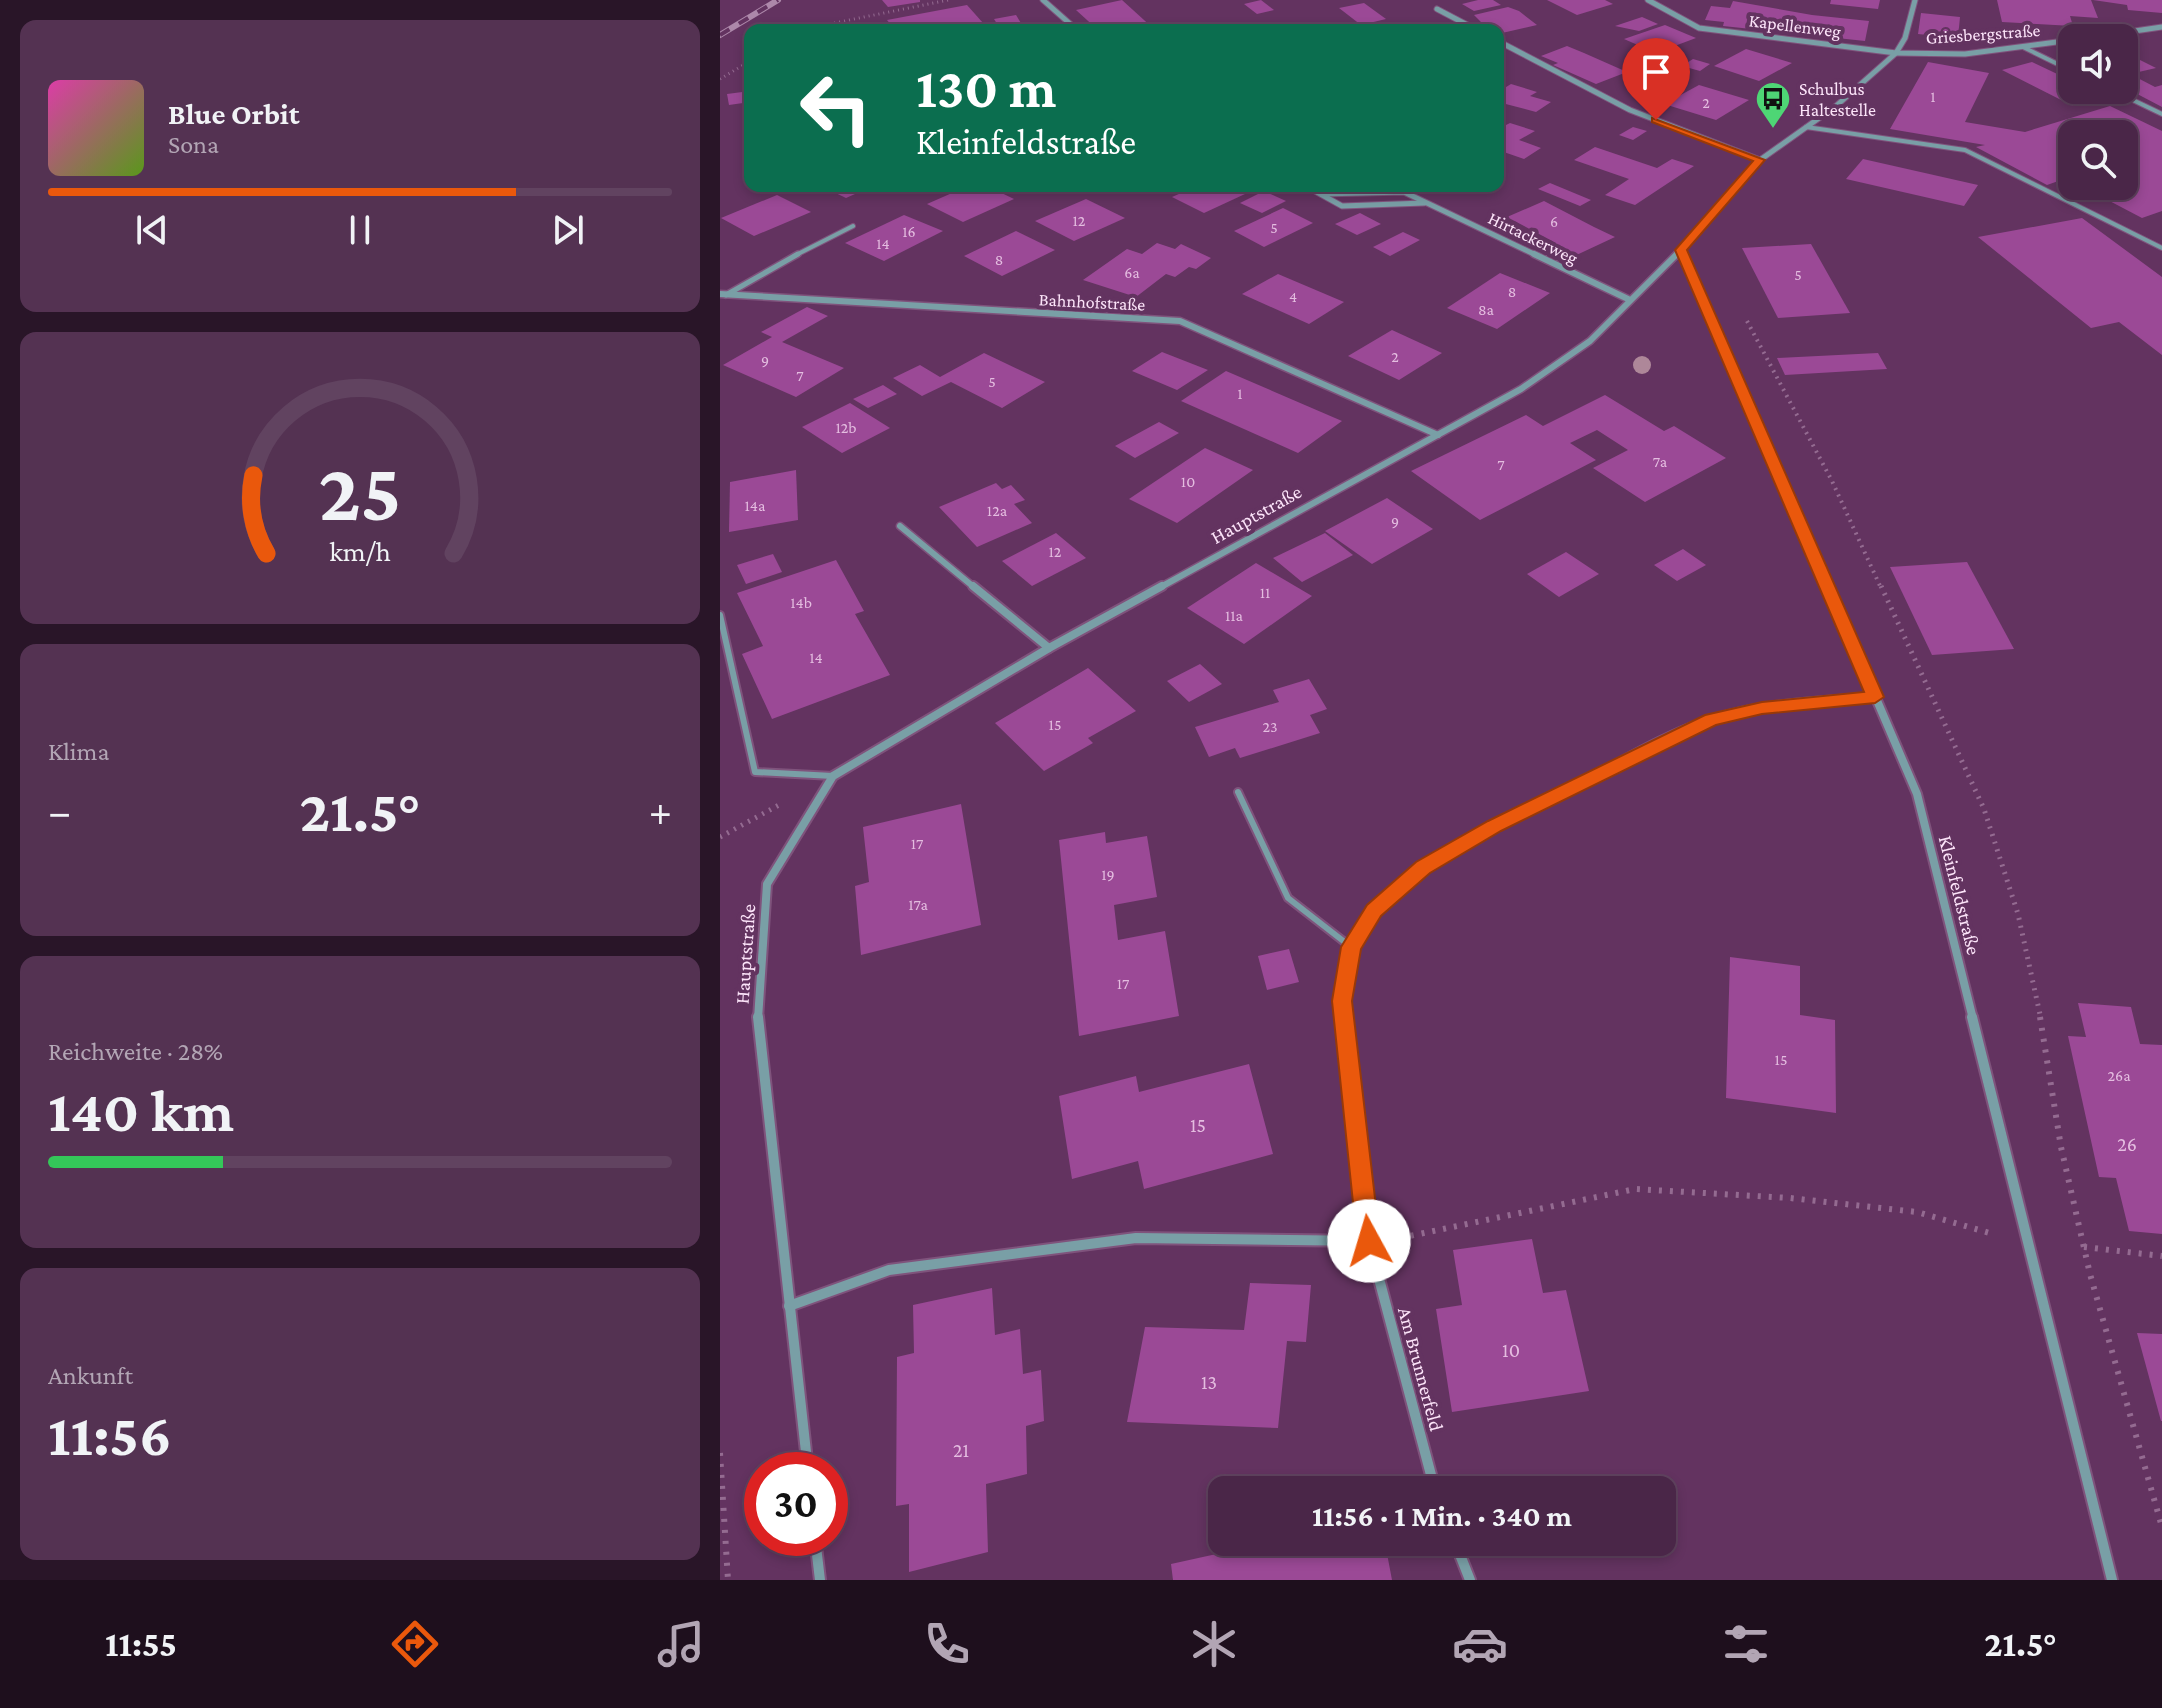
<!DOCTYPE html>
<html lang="de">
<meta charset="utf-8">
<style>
body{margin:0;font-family:"Crimson Pro",serif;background:#543252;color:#f1f3f6;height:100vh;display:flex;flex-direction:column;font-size:30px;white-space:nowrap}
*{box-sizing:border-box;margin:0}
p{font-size:26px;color:#b2a5b4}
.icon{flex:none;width:44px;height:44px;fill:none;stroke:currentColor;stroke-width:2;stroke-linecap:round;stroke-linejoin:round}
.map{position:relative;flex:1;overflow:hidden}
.sheet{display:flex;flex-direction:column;gap:20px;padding:20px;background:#291528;width:720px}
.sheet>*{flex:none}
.hud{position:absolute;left:24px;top:24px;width:760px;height:168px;border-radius:16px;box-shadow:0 4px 12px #0003,0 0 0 2px #614360;background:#0b6e4f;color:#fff;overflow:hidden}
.tools{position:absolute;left:1338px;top:24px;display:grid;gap:16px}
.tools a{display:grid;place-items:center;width:80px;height:80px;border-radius:16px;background:#4a2648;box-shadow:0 4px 12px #0003,0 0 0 2px #614360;font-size:40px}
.speed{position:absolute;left:24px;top:1452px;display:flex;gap:16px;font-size:40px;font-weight:700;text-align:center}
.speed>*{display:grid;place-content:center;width:104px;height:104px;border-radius:50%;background:#4a2648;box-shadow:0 4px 12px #0003,0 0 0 2px #614360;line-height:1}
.speed .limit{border:12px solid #d22;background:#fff;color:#111}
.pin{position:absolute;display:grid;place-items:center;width:68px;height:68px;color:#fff;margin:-82px -34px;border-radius:50% 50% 50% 0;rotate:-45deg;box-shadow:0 0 8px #0007}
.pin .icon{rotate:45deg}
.me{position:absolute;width:88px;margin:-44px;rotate:354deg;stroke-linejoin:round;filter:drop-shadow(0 0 6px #0008)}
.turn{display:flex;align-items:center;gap:28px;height:168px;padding:0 40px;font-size:36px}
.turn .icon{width:104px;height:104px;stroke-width:2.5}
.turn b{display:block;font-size:56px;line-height:68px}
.big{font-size:60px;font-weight:700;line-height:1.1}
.sheet .tile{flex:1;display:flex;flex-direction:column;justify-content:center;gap:12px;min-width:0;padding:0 28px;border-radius:16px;background:#543252}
.sheet .dial{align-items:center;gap:0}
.dial svg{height:208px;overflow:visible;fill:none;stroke:#614360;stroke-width:7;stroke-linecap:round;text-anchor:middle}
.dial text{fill:#f1f3f6;stroke:none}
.song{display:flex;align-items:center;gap:24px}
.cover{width:96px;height:96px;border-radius:12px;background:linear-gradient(135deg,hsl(320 70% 55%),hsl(90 70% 35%))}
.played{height:8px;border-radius:4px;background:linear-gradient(90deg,#ea580c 75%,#614360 75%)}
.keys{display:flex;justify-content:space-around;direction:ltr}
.heat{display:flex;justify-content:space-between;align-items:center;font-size:44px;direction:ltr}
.charge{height:12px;border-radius:6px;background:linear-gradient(90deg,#34c759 28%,#614360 0)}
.trip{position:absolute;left:488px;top:1476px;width:468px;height:80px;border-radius:16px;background:#4a2648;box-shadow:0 4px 12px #0003,0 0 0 2px #614360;font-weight:700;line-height:80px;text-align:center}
.tab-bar{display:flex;height:128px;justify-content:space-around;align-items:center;background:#1e0f1d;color:#b2a5b4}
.tab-bar .icon{width:56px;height:56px}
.tab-bar .active{color:#ea580c}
.tab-bar b{font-size:36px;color:#f1f3f6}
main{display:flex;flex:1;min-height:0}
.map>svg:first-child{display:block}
.building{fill:#9b4996}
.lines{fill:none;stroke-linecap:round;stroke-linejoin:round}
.lane-far2-casing{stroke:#7f537c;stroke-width:6}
.lane-far1-casing{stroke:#7f537c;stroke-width:8}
.lane-casing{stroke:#7f537c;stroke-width:10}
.street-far3-casing{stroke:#7f537c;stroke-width:7}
.street-far2-casing{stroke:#7f537c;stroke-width:9}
.street-far1-casing{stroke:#7f537c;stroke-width:12}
.street-casing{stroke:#7f537c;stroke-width:14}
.path-far3{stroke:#946b91;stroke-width:3;stroke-dasharray:1 4;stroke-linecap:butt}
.path-far2{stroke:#946b91;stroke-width:4;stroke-dasharray:2 5;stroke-linecap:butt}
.path-far1{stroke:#946b91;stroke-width:5;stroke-dasharray:2 6;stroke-linecap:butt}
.path{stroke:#946b91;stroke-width:6;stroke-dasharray:3 8;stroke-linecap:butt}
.lane-far2{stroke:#799fa6;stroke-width:4}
.lane-far1{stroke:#799fa6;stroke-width:5}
.lane{stroke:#799fa6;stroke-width:6}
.street-far3{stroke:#799fa6;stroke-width:5}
.street-far2{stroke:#799fa6;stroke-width:6}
.street-far1{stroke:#799fa6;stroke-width:8}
.street{stroke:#799fa6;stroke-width:10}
.rail-casing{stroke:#ad88aa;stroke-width:6}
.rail{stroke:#633360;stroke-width:4;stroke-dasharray:11;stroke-linecap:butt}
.tree{fill:#ae8799}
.route{fill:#ea580c;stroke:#983908;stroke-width:2}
.labels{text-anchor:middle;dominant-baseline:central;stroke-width:8;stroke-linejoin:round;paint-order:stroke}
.number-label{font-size:16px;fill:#e4bde0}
.far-street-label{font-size:18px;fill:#fce4f9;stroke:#633360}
.far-poi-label{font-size:18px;fill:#fce4f9;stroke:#633360;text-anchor:start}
.street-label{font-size:20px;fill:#fce4f9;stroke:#633360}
.near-number-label{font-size:20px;fill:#e4bde0}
</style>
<main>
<section class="sheet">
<div class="tile">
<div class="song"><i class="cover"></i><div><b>Blue Orbit</b><p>Sona</p></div></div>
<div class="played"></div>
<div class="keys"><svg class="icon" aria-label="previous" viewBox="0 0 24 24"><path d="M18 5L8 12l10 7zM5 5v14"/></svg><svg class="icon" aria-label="pause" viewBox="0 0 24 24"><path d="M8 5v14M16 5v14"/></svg><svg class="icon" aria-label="next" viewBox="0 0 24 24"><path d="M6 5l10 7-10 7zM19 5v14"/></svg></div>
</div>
<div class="tile dial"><svg viewBox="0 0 100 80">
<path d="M14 69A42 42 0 1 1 86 69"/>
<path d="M14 69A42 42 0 0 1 9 39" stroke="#ea580c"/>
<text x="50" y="56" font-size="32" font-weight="700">25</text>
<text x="50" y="72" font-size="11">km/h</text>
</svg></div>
<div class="tile"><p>Klima</p>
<div class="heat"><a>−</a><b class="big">21.5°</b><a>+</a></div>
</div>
<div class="tile"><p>Reichweite · 28%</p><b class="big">140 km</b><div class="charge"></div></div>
<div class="tile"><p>Ankunft</p><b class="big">11:56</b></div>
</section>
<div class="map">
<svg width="1442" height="1580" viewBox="0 0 1442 1580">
<rect width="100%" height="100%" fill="#633360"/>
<g class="building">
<path d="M162,0H200V2L168,7Z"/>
<path d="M402,0L435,30H378L356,10Z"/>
<path d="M541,0L554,10L537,14L524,4Z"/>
<path d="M758,0H773L781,5L754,11L742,4Z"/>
<path d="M827,0H885L893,4L857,15Z"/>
<path d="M1111,0H1160L1158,9L1110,4Z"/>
<path d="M1277,0H1371L1378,18L1350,16L1353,26L1282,22Z"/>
<path d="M1373,0H1442V13L1408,10L1407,5Z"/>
<path d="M1013,1L1092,15L1149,21L1145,41L1003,26L1004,22L985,20L991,6L1010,8Z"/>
<path d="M644,3L666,19L641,25L619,8Z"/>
<path d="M247,5L263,23L225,30H175L167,20Z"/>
<path d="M788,7L799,11L817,25L782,33L773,27L767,28L754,15Z"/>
<path d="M1201,13L1240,17L1238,38L1198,34Z"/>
<path d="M296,15L304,28L281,30L274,19Z"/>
<path d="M922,17L938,24L919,31L895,26Z"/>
<path d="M945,25L976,38L936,53L904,39Z"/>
<path d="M847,46L864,53L907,72L876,84L833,65L838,63L821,56Z"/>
<path d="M1026,49L1072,63L1039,81L994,66Z"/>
<path d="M1404,52L1436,68L1410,74L1435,87L1442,85V107L1404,87Z"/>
<path d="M973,59L990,64L980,71L962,66Z"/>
<path d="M1208,62L1269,73L1245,122L1305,132L1390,106L1442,131V211L1422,218L1361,186H1404V134H1352V181L1347,178L1327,185L1256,147L1265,145L1170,129Z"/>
<path d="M1312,62L1352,81V90H1370L1384,97L1353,106L1282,70Z"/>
<path d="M791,84L817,92L810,96L831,102L816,112L778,102V92Z"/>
<path d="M979,85L1029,100L996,120L944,104Z"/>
<path d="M30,91V102L9,105L7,94Z"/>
<path d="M790,123L815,131L799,140L821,148L804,159L778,150V129Z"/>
<path d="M913,127L927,131L913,140L899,135Z"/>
<path d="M875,147L937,168L952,159L974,166L915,205L885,195L909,179L854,160Z"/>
<path d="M1143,159L1258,185L1244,206L1126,179Z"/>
<path d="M830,183L871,200L860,206L818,189Z"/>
<path d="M101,186H153L126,198Z"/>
<path d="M248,186H267L294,199L243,222L207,204Z"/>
<path d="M477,186H508L525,194L484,213L452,197Z"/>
<path d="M544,191L566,201L542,213L520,203Z"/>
<path d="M57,195L91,212L34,236L1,218Z"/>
<path d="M366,199L405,218L354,241L315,221Z"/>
<path d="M824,201L874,227L895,237L848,259L827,247L836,243L787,217Z"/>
<path d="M563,208L593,223L544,247L514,231Z"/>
<path d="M640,213L661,224L637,235L615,224Z"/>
<path d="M184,215L223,231L164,261L125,243Z"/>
<path d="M1362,218L1442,277V355L1399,322L1371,328L1258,237Z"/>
<path d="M296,231L335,250L282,276L244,256Z"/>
<path d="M683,232L700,240L670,256L653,247Z"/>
<path d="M437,243L455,249L461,244L491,258L476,269L469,267L455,277L446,274L416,297L363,280L407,249L422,254Z"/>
<path d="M1091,244L1130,313L1058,318L1022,248Z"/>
<path d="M780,273L830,293L777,329L727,308Z"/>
<path d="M558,274L624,302L589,324L522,294Z"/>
<path d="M87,307L108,316L62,342L124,368L76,397L3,365L52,337L41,332Z"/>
<path d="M672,330L722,353L679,380L628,356Z"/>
<path d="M442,352L488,370L457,390L412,371Z"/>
<path d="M264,353L325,382L282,408L231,382L202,396L173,378L200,365L220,377Z"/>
<path d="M1158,353L1167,369L1065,375L1057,358Z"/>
<path d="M506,371L622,421L578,453L461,401Z"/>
<path d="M163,385L177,394L148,408L133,399Z"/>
<path d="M885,395L944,431L954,426L1006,458L925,502L873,468L908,450L877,430L850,443L876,460L760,520L691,471L806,415L823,426Z"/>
<path d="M130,403L170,428L122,453L82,427Z"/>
<path d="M439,422L459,433L415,458L395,446Z"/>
<path d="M485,448L533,470L457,523L409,499Z"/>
<path d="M76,470L78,520L9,532L10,482Z"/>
<path d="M276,483L282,489L291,485L305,500L294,504L312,523L257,547L219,507Z"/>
<path d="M667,498L713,529L652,564L605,531Z"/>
<path d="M336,533L366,558L312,586L282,561Z"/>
<path d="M605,533L633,555L582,582L553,558Z"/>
<path d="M963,549L986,565L957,581L934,565Z"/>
<path d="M846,552L879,574L839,597L807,574Z"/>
<path d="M53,554L62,572L26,584L17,565Z"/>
<path d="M116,560L144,611L135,614L170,675L52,719L22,654L43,646L17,593Z"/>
<path d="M1247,562L1294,649L1212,655L1170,567Z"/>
<path d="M536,563L592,596L524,644L467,608Z"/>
<path d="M480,664L502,684L469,702L447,681Z"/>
<path d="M368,668L416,711L368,738L373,743L324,771L275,723Z"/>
<path d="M589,679L607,709L590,715L600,733L520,758L515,748L489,757L475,727L559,702L553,690Z"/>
<path d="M241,804L261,925L141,955L135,886L149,882L143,827Z"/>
<path d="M385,832L386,843L427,836L437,897L394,905L398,940L445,931L459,1016L359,1036L339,840Z"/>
<path d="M569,949L579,982L547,990L538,956Z"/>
<path d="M1010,957L1080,966V1015L1115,1020L1116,1113L1006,1098Z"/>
<path d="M1358,1003L1411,1007L1420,1044L1442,1045V1234L1409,1231L1396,1178L1379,1177L1348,1036L1366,1037Z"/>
<path d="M529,1064L553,1154L424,1189L418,1161L352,1179L339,1096L416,1076L419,1092Z"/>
<path d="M812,1239L823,1293L846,1290L869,1391L732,1412L716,1309L742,1305L733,1250Z"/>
<path d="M530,1283L591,1285L586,1342L567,1341L558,1428L407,1422L425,1327L524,1330Z"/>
<path d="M272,1288L275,1335L300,1329L303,1374L321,1370L324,1421L306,1426L307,1474L266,1484L268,1552L189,1572V1504L176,1506L177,1357L194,1353L193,1305Z"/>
<path d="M1417,1333L1442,1334V1421H1441Z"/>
<path d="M551,1542H596L598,1558L665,1543L672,1580H453L451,1564Z"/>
</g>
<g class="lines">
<defs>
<g id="lane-far2">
<path d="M1303,47L1352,71"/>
<path d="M1392,90L1442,114"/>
<path d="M1086,127L1245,150L1442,248"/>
<path d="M74,256L133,226"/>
</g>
<path id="lane-far1" d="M6,295L78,254"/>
<g id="lane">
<path d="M0,615L35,772L113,776"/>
<path d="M518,792L568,898L631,947"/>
</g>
<g id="street-far3">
<path d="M323,0L357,30"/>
<path d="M928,0L979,28L1176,53L1245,54L1352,40"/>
<path d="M717,9L757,30"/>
<path d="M1367,38L1442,27"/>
<path d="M778,41L910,110L1040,160"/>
<path d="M586,186L622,206L704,203"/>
<path d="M601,194L684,192L818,256"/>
<path d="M961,250L964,256"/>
<path d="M955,256L1040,160L1116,106L1176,53L1185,38L1195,0"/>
</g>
<g id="street-far2">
<path d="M814,254L908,299"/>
<path d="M963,254L1109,588"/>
<path d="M0,294L460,321L718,435"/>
<path d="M180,526L255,588"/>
<path d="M439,588L801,389L870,341L957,254"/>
</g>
<g id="street-far1">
<path d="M253,586L329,648"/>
<path d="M1108,586L1197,794L1253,1019"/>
<path d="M38,1019L47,884L113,776L329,648L442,586"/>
<path d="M624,1019C620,982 629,941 654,911C702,854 790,821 855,787C899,764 945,735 992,720C1044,703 1101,702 1155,697"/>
</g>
<g id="street">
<path d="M38,1017L88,1470"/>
<path d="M624,1017L649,1241L715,1490"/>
<path d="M1252,1017L1392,1580"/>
<path d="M69,1306L169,1270L416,1238L649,1241"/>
<path d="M95,1538L100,1580"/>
<path d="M735,1542L750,1580"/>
</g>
</defs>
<use href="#lane-far2" class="lane-far2-casing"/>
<use href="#lane-far1" class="lane-far1-casing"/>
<use href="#lane" class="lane-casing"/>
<use href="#street-far3" class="street-far3-casing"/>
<use href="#street-far2" class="street-far2-casing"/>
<use href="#street-far1" class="street-far1-casing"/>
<use href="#street" class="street-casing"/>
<g class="path-far3">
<path d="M80,30L228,0"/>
<path d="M0,79L30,61"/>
</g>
<path class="path-far2" d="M1027,321L1112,481L1161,588"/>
<g class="path-far1">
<path d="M1161,586L1264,809L1298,914L1321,1019"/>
<path d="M0,837L59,805"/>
</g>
<g class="path">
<path d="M1320,1017L1341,1147L1370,1274L1442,1527"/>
<path d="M680,1238L915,1189L1070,1198L1197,1212L1273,1234"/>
<path d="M1364,1247L1442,1256"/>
<path d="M0,1453L8,1580"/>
</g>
<use href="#lane-far2" class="lane-far2"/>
<use href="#lane-far1" class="lane-far1"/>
<use href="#lane" class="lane"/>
<use href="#street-far3" class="street-far3"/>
<use href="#street-far2" class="street-far2"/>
<use href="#street-far1" class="street-far1"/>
<use href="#street" class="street"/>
<defs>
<path id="rail" d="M0,35L58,0"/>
</defs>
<use href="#rail" class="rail-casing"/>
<use href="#rail" class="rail"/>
</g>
<circle class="tree" cx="922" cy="365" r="9"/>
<path class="route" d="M932,118L1045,160L967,250L1164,697L1155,703L1042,714L996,725L781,831L710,873L661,916L641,949L632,1001L660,1241L657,1249L649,1252L641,1249L637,1241L612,1001L621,947L647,905L696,862L768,821L985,715L1042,702L1144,692L955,250L1033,161L932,122Z"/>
<defs>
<symbol id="bus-pin" viewBox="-11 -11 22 30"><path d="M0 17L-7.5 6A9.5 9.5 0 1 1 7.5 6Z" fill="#4ed675" stroke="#633360"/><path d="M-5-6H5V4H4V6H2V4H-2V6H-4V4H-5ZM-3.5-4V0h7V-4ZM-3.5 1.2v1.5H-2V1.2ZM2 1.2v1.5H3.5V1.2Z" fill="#111"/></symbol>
</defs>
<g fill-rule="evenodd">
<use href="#bus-pin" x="1033" y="79" width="40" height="54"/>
</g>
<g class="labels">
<g class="number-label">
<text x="1213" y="96">1</text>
<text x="986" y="102">2</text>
<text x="359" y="220">12</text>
<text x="834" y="221">6</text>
<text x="554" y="227">5</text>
<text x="189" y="231">16</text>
<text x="163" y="243">14</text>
<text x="279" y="259">8</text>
<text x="412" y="272">6a</text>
<text x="1078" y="274">5</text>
<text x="792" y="291">8</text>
<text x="573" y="296">4</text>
<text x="766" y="309">8a</text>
<text x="675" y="356">2</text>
<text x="45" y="360">9</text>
<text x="80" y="375">7</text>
<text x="272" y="381">5</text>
<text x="520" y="393">1</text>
<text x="126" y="427">12b</text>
<text x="940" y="461">7a</text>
<text x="781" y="464">7</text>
<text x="468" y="481">10</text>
<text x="35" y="505">14a</text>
<text x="277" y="510">12a</text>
<text x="675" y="521">9</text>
<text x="335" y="551">12</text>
<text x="545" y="592">11</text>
<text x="81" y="602">14b</text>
<text x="514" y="615">11a</text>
<text x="96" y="657">14</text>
<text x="335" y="724">15</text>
<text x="550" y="726">23</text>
<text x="197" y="843">17</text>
<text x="388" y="874">19</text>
<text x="198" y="904">17a</text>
<text x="403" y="983">17</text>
<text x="1061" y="1059">15</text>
<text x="1399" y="1075">26a</text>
</g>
<g class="far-street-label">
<text transform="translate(1075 26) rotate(7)">Kapellenweg</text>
<text transform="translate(1263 34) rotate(-4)">Griesbergstraße</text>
<text transform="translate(813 238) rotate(26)">Hirtackerweg</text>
<text transform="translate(372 302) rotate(3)">Bahnhofstraße</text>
</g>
<g class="far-poi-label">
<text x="1079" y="89">Schulbus<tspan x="1079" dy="21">Haltestelle</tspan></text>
</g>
<g class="street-label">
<text transform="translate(536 514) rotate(-29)">Hauptstraße</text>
<text transform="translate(1240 895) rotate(76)">Kleinfeldstraße</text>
<text transform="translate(25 954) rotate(-86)">Hauptstraße</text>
<text transform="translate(701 1369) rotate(75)">Am Brunnerfeld</text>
</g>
<g class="near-number-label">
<text x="478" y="1125">15</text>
<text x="1407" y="1144">26</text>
<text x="791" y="1350">10</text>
<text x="489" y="1382">13</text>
<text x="241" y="1450">21</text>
</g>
</g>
</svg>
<div class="tools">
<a><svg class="icon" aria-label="sound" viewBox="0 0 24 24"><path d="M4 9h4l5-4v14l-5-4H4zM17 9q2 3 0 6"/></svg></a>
<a><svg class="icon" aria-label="search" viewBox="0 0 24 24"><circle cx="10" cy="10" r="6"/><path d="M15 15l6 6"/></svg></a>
</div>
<div class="speed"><div class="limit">30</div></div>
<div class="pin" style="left:936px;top:120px;background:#d93025"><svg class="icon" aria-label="arrive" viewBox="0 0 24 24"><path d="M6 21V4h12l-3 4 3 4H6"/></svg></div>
<svg class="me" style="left:649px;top:1241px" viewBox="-20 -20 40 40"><circle r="19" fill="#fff"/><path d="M0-13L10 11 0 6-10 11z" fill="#ea580c"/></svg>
<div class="trip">11:56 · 1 Min. · 340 m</div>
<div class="hud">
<div class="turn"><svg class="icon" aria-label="left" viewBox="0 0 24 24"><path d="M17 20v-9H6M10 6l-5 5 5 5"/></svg><div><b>130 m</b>Kleinfeldstraße</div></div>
</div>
</div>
</main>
<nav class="tab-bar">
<b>11:55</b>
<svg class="icon active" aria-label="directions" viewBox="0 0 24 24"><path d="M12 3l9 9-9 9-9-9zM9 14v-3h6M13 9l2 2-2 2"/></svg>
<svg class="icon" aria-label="music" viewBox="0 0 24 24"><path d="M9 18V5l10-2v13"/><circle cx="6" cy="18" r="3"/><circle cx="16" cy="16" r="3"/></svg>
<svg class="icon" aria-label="phone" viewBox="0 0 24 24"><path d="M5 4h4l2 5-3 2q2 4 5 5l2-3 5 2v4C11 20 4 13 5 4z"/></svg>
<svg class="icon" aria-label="climate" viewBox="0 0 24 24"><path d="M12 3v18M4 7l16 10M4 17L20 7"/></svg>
<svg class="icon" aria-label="car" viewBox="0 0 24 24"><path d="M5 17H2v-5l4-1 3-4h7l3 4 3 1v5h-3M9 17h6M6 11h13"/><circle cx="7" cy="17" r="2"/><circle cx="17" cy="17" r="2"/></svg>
<svg class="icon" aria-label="filters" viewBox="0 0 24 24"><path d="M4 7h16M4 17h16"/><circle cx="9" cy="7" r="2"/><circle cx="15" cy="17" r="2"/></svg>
<b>21.5°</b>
</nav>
